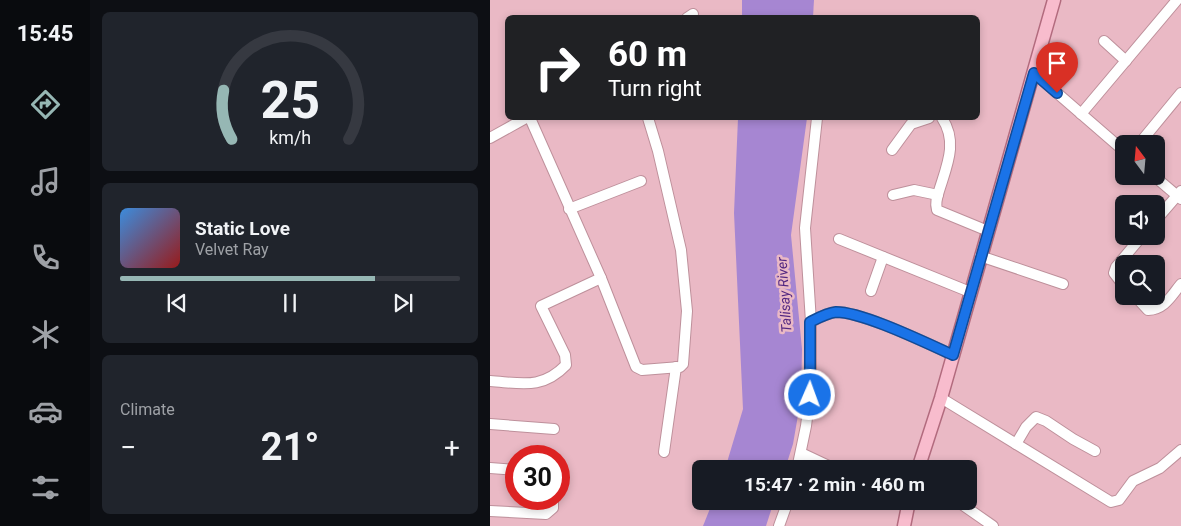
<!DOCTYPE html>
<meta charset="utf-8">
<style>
body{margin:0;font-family:Roboto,sans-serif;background:#20242c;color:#f1f3f6;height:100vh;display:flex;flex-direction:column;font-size:19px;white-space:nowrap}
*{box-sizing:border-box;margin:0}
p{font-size:16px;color:#9ea1a6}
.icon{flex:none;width:28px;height:28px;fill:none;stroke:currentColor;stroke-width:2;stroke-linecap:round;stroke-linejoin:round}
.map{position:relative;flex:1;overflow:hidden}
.panel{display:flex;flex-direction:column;gap:12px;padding:12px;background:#0d0f14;width:400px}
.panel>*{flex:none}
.top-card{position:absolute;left:15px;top:15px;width:475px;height:105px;border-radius:8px;box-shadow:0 2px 8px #0003;background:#202124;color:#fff;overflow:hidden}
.needle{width:32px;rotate:344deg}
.controls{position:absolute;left:625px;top:135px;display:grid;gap:10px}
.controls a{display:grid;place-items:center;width:50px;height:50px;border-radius:8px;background:#171b24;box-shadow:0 2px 8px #0003;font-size:25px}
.speed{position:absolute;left:15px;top:445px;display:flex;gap:10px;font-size:25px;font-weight:700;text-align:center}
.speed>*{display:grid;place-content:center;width:65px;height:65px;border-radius:50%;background:#171b24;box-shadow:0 2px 8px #0003;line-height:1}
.speed .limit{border:8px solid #d22;background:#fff;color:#111}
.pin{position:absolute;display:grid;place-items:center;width:42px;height:42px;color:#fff;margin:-51px -21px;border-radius:50% 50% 50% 0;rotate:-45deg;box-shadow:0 0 5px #0007}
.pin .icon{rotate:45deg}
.me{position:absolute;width:55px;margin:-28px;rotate:2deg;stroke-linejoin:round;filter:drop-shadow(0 0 4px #0008)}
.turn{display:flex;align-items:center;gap:18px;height:105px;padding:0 20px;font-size:22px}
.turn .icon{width:65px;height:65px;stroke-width:2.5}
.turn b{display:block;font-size:35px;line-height:42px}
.big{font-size:38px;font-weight:700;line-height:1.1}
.panel .widget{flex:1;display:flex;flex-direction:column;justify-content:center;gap:8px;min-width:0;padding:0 18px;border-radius:8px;background:#20242c}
.panel .dial{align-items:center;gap:0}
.dial svg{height:130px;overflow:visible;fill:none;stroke:#363941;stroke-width:7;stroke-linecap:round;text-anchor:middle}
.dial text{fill:#f1f3f6;stroke:none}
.song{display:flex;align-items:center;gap:15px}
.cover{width:60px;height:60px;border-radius:8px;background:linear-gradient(135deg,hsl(210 70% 55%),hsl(0 70% 35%))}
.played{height:5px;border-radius:2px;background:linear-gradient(90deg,#96b7b4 75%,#363941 75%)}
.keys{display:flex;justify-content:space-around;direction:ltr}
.heat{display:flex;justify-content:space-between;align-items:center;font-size:28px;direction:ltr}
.trip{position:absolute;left:202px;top:460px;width:285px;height:50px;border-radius:8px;background:#171b24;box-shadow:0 2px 8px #0003;font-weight:700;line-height:50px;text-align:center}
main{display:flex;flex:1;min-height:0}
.dock{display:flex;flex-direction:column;width:90px;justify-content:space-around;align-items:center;background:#090b0e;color:#9ea1a6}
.dock .icon{width:35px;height:35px}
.dock .on{color:#96b7b4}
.dock b{font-size:22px;color:#f1f3f6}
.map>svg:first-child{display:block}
.water{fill:#a686d2}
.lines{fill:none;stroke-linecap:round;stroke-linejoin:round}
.minor-casing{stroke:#be909b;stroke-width:12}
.major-casing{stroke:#b26b7e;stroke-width:15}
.minor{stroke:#fff;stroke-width:10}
.major{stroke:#f8bccd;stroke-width:12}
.route-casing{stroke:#114b97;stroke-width:12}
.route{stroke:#1a73e8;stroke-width:9}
.labels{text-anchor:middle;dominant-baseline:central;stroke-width:5;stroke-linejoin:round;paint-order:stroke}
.water-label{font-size:14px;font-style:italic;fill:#542882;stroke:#eab9c5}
</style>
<main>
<nav class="dock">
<b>15:45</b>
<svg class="icon on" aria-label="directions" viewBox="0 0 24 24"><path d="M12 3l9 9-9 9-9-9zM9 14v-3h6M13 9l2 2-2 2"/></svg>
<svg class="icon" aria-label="music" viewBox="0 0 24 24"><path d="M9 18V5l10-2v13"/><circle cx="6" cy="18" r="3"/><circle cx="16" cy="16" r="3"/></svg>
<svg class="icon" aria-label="phone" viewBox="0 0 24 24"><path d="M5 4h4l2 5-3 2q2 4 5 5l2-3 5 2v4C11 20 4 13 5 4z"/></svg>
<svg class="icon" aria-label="climate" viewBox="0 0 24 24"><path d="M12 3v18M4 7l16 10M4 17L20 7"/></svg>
<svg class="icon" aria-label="car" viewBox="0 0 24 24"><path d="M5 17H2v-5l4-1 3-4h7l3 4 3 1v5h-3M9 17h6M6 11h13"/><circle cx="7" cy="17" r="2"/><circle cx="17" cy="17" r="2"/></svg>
<svg class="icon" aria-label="filters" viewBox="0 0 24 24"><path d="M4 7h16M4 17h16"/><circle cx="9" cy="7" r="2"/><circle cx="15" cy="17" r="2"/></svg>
</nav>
<section class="panel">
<div class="widget dial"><svg viewBox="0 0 100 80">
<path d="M14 69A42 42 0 1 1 86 69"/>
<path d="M14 69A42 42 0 0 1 9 39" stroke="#96b7b4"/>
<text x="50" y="56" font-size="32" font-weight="700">25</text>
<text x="50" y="72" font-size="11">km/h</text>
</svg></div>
<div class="widget">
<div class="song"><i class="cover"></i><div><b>Static Love</b><p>Velvet Ray</p></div></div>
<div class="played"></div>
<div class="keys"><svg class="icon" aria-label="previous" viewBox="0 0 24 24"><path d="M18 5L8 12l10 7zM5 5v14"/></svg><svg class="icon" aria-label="pause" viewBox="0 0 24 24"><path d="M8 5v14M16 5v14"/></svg><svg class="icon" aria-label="next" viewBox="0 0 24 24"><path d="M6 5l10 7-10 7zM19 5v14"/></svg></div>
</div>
<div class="widget"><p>Climate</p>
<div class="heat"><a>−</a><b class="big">21°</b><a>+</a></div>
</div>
</section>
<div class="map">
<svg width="691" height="526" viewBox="0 0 691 526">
<rect width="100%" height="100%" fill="#eab9c5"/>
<g class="water">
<path d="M252,0H324L323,17H252Z"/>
<path d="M248,118H317L301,235L312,349L311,398L303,444L295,469H235L253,409L244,213Z"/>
<path d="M223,501H284L276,526H213Z"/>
</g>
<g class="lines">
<defs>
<g id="minor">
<path d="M197,18L203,14"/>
<path d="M614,41L636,61"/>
<path d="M544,73L634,151"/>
<path d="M591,114L687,0"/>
<path d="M40,118L111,278L146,367L152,370L190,367L193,364L197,311L191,250L168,151L158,118"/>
<path d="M452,118C468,142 457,165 449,191C447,197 445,203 447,210L498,231"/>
<path d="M0,138L36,118"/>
<path d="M649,144L691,93"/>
<path d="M402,150L421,124L439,118"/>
<path d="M664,176L691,199"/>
<path d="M403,195L424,190L448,195"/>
<path d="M79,209L151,181"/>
<path d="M666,220L691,191"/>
<path d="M349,239L480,292"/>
<path d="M490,256L573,284"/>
<path d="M634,286L624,273L626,267L652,236"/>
<path d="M381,291L393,257"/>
<path d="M645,296L658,310C675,309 681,296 691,284"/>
<path d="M321,322C328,318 337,313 346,312C373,312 436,343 463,355"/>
<path d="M0,381C31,383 52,390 76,365L75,355L51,306L111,278"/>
<path d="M451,398L621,502L629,500L643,481L670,468L691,450"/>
<path d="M0,424L64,429"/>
<path d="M526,444L536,427L546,417L556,421L583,439L605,451"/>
<path d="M174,452L186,367"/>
<path d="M311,453L345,469"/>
<path d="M0,468L26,470"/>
<path d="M307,469L316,426L321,385V322L315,228L327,118"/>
<path d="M467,501L503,526"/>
<path d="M0,511L56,514L63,508V499"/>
<path d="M289,526L298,501"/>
</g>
<g id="major">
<path d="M428,469L451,398L564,0"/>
<path d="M414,526L419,501"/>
</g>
</defs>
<use href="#minor" class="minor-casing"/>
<use href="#major" class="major-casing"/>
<use href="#minor" class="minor"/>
<use href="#major" class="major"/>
</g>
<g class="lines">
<defs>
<path id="route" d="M320,395V322C328,318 337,313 346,312C373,312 436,343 463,355L544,73L567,93"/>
</defs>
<use href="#route" class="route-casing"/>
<use href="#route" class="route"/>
</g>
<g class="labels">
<g class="water-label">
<text transform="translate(294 295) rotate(-94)">Talisay River</text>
</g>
</g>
</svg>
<div class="controls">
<a><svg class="needle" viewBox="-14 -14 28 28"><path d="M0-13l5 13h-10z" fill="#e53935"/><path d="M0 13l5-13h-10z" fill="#9ea1a6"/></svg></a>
<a><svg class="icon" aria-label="sound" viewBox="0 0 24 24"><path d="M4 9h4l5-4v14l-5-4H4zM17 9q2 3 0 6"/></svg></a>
<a><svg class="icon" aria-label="search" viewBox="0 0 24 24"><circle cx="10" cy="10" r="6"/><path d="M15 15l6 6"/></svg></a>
</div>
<div class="speed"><div class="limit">30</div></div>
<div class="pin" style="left:567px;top:93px;background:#d93025"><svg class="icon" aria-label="arrive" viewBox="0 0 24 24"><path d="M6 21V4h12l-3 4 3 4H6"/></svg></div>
<svg class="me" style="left:320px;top:395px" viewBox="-20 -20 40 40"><circle r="17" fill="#1a73e8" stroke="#fff" stroke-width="3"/><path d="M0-11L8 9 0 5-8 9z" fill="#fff"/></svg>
<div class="trip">15:47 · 2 min · 460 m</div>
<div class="top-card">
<div class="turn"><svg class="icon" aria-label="right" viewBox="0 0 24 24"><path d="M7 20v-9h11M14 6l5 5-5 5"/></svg><div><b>60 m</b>Turn right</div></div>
</div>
</div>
</main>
